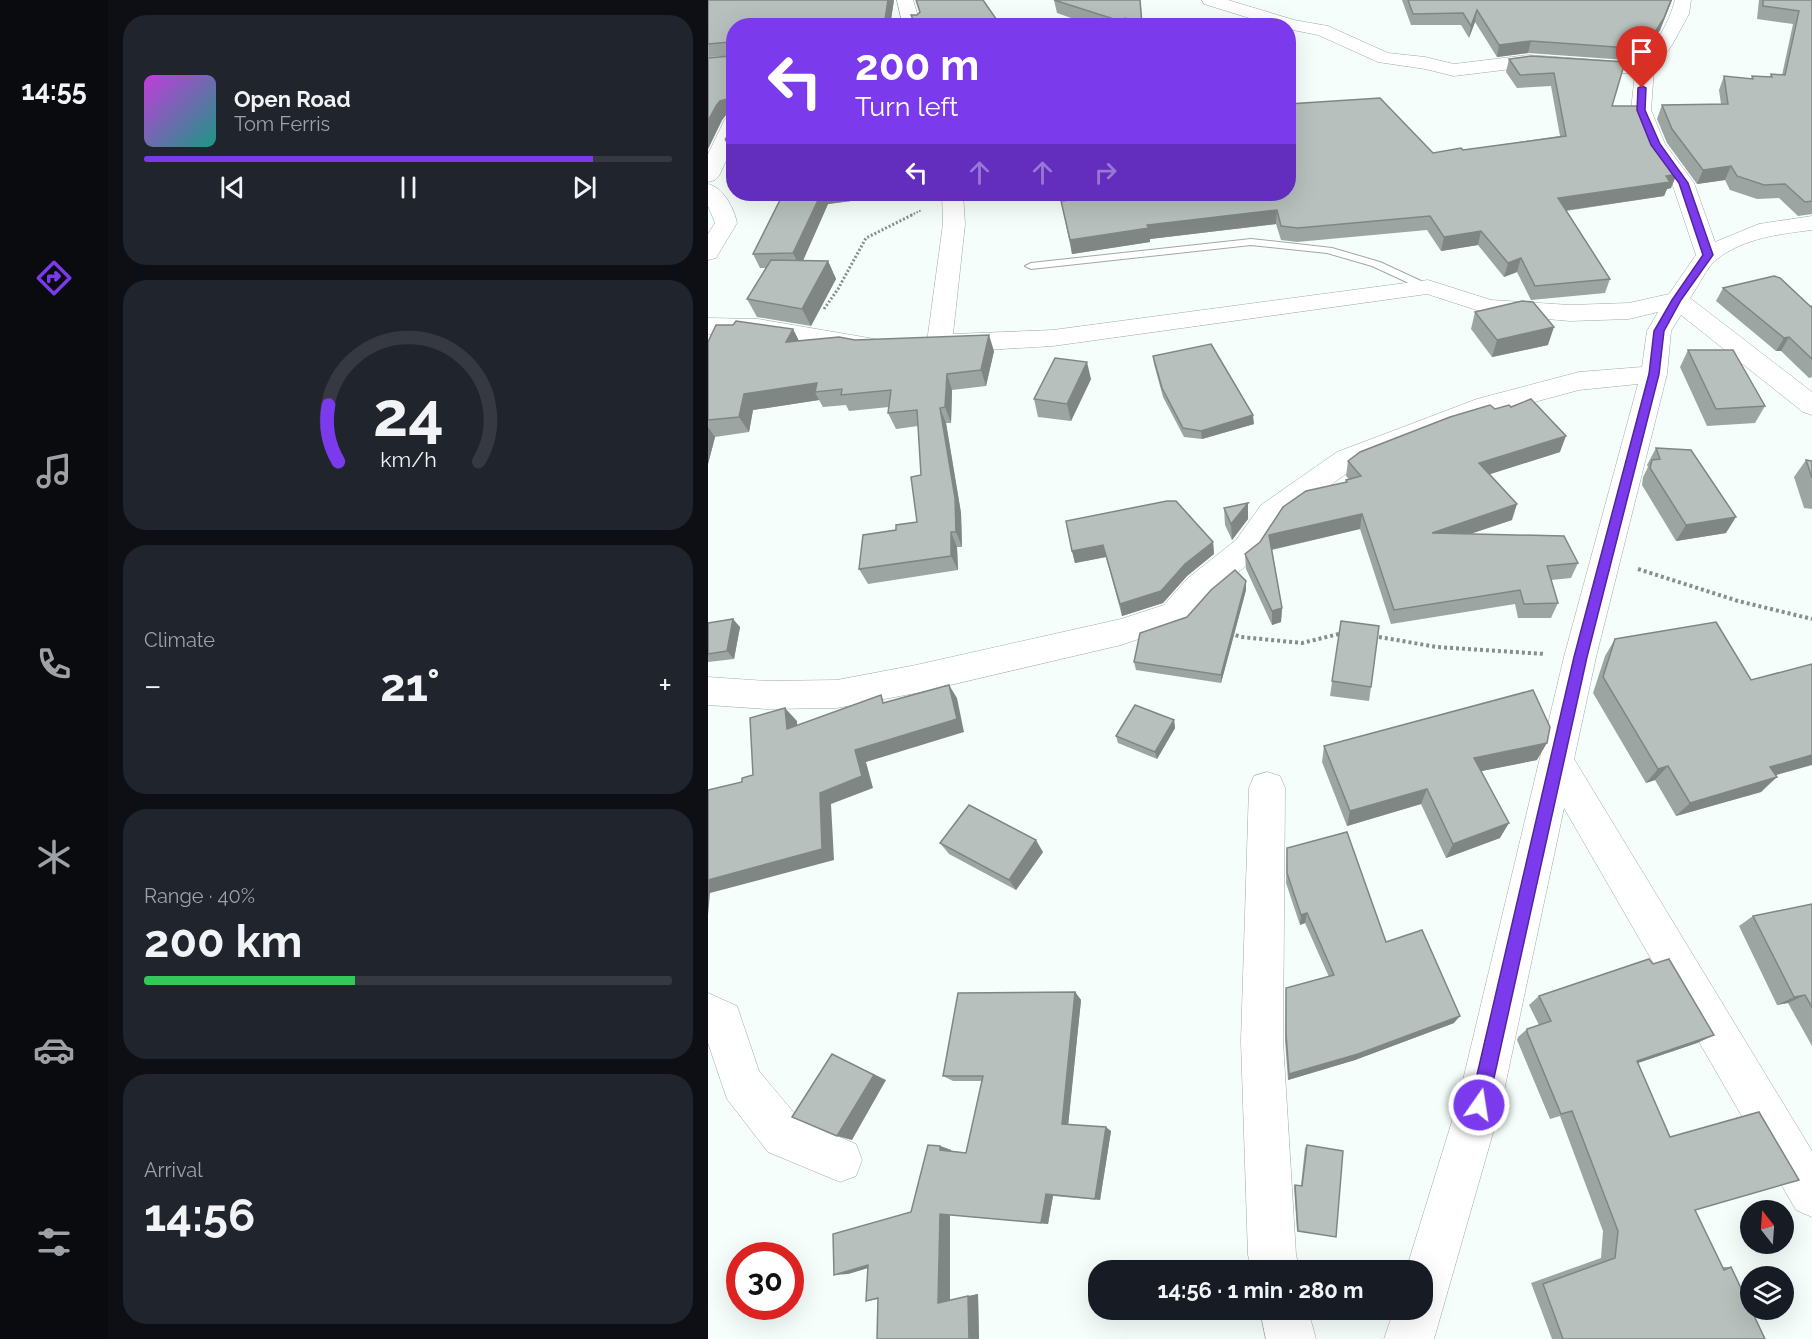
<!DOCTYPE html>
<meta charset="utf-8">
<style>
body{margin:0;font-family:Raleway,sans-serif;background:#20242c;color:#f1f3f6;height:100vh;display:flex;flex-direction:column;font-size:22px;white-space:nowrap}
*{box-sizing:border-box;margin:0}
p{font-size:20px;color:#9ea1a6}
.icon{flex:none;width:33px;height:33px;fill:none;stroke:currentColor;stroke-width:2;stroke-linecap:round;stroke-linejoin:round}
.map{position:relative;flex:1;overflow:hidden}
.details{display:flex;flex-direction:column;gap:15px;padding:15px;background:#0d0f14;width:600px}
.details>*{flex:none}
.guide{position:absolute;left:18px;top:18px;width:570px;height:183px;border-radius:24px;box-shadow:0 6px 24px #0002;background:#7c3aed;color:#fff;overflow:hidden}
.needle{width:39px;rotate:343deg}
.tools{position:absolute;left:1032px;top:1200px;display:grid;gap:12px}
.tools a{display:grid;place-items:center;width:54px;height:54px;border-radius:50%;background:#171b24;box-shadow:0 6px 24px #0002;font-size:30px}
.speed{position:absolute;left:18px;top:1242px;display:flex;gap:12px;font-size:30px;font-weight:700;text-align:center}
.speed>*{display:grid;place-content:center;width:78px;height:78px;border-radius:50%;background:#171b24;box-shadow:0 6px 24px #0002;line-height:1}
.speed .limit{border:9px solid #d22;background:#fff;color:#111}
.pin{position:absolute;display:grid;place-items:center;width:51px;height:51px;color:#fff;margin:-62px -26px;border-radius:50% 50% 50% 0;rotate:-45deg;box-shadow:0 0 6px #0007}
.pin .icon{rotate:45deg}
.me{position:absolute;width:66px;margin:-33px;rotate:13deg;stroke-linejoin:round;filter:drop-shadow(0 0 4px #0008)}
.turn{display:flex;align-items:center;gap:21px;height:126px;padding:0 30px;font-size:27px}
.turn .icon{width:78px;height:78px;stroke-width:2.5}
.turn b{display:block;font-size:42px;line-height:51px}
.lanes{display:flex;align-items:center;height:57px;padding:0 30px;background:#0003;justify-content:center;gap:30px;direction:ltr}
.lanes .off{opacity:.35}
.big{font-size:45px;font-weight:700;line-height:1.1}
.details .tile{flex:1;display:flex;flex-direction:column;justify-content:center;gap:9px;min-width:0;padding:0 21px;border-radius:24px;background:#20242c}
.details .dial{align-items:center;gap:0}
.dial svg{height:156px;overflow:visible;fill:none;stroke:#363941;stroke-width:7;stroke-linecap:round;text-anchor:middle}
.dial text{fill:#f1f3f6;stroke:none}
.song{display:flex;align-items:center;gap:18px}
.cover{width:72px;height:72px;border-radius:9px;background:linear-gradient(135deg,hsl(290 70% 55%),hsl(170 70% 35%))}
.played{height:6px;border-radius:3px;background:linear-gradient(90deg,#7c3aed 85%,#363941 85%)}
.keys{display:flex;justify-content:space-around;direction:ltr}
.heat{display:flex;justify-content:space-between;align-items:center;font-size:33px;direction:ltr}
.charge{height:9px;border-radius:4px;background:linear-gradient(90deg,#34c759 40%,#363941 0)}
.trip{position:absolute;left:380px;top:1260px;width:345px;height:60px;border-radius:24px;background:#171b24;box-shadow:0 6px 24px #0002;font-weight:700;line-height:60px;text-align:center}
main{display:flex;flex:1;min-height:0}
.menu{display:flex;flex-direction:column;width:108px;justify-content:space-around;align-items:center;background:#090b0e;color:#9ea1a6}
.menu .icon{width:42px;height:42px}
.menu .active{color:#7c3aed}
.menu b{font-size:27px;color:#f1f3f6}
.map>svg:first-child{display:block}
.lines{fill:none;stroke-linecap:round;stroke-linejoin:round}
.lane-casing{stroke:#a0a9a5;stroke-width:2}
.street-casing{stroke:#a0a9a5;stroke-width:1}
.path-far2{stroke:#888e8b;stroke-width:2;stroke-dasharray:1.5 1.5;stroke-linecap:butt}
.path-far1{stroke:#888e8b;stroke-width:3;stroke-dasharray:2 2;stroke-linecap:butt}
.path{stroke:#888e8b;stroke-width:4;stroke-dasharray:3 3;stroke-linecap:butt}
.lane{fill:#fff;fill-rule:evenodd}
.street{fill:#fff;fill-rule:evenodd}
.wall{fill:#9da5a2}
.shaded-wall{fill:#808684}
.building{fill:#b7c0bc;stroke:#808684;stroke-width:1.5}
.route{fill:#7c3aed;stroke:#51269a;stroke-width:1.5}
</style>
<main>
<nav class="menu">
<b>14:55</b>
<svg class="icon active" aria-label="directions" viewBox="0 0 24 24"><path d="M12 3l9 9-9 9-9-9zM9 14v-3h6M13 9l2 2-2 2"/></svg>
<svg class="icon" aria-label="music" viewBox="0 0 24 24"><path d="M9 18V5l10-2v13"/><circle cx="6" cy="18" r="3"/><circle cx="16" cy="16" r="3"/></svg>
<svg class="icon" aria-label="phone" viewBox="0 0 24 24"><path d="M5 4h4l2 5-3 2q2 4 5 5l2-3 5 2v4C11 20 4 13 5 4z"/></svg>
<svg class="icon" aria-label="climate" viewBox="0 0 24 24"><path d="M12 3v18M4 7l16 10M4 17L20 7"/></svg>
<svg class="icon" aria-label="car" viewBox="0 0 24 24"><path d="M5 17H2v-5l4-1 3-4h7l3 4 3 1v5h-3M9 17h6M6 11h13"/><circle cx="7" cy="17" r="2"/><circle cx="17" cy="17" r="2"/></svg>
<svg class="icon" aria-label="filters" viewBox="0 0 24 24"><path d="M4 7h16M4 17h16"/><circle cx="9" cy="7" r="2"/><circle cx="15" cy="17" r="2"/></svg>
</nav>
<section class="details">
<div class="tile">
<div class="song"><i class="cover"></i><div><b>Open Road</b><p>Tom Ferris</p></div></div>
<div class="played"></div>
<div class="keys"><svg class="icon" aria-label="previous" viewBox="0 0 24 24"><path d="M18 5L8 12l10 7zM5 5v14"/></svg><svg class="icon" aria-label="pause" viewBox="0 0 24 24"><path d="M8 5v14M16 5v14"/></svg><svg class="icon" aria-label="next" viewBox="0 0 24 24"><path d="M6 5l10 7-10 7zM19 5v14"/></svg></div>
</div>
<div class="tile dial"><svg viewBox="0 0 100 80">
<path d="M14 69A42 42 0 1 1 86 69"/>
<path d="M14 69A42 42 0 0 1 9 40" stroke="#7c3aed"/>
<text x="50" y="56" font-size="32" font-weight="700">24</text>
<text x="50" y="72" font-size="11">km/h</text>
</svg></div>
<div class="tile"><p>Climate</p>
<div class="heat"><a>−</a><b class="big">21°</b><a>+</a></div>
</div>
<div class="tile"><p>Range · 40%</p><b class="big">200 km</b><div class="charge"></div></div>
<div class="tile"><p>Arrival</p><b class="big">14:56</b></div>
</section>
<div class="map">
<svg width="1104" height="1339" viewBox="0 0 1104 1339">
<rect width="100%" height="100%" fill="#f5fefa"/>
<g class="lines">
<defs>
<path id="lane" d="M543,239L624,248L672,262L726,287L724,290H716L664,266L619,253L543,245L323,269L317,266L323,263Z"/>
<g id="street">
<path d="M189,0H205L213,26H195Z"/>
<path d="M494,0H520L586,20L620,26L680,53L717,57L746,64L820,55L932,63C947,44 961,24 967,0H983L981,14L964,45L946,69L943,110L957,144L986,183L1007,242L1051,224L1104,216V230C1072,234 1036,238 1009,259C998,268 990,287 982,298L1104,392V415L1095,412L973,315L963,331L959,374L888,657L866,759L1104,1151V1217L1088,1210L856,808L793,1105L726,1339H676L686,1310H714V1270H698L749,1105L856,657L930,384L871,390L778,415L649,466L573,521L550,556L502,596L478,623L413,645L208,693L129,708L58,709L0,705V677L58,681L129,680L208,665L413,619L456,605L480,578L528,540L553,505L629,452L769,399L871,372L934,367L939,331L950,312L921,319L862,321L781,314L719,294L345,346L260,351L223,348L219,342L235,224L234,194H255L257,224L245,334L345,330L720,280L783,300L862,305L921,303L961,294L988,255L964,183L937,145L923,110L927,74L820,67L746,76L717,69L670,62L610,35L580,29V26H567L496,4Z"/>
<path d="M26,115V144L11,176L7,180L0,182V154L16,121L19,117Z"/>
<path d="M0,184C15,187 26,208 29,223L8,258L0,260V234L7,223L0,206Z"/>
<path d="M0,318L50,319L161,338L170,340L174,346L170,352L161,354L50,335L0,334Z"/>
<path d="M559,772L572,776L577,788L575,1041L588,1255L592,1270H544L540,1255L533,1041L541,788L546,776Z"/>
<path d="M0,993L29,1006L51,1071L92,1120L148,1144L154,1160L148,1176L132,1182L60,1152L19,1099L0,1043Z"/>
<path d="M552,1310H600L608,1339H558Z"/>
</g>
</defs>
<use href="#lane" class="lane-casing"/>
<use href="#street" class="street-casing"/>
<path class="path-far2" d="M203,215L214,210"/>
<path class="path-far1" d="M116,309L130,289L158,238L206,214"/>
<g class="path">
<path d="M930,569L1030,601L1104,619"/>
<path d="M522,633L533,637L594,643L635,633"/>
<path d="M665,636L729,647L837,654"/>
</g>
<use href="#lane" class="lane"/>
<use href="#street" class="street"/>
</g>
<g class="wall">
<path d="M0,0H186L182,26H26V152L24,154L17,140L22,130V114L18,115L14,120L0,149V58L22,56L0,57Z"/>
<path d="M346,0H432L435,26H386L349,13Z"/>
<path d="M694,0H964L952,30L943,44L924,40L918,60L820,53L789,57L767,22L761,38L753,25H703Z"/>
<path d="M1051,0H1104V214L1090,216L1071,198L1049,199L1022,190L1017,180L989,184L959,143L949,119L954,105L1013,104L1011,90L1016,76L1043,79L1044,76L1062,77L1063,74L1074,75L1085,24L1049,19Z"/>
<path d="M823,56L904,106L963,188L959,189L956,196L858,211L902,279L897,293L823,300L809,272L796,277L770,245L733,251L719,230L589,242L573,240L568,224L442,239V242L364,254L353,201L387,197L386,194H580L725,153L755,150L852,136L843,86L809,88L798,72L801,59Z"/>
<path d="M75,194L182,196L120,204L95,261H120L128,279L103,326L49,317L39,299L58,268H52L45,254Z"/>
<path d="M1015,288L1104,306V377L1101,378L1073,351H1068L1008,301Z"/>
<path d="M767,312L840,345L784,357L763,329Z"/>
<path d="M85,329L91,341L147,340L286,351L278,386L244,390L243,423H238L253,513L254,547H249L250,570L160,584L151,569L188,530L209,522L213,475L210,426L188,429L180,413L181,407L141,411L138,405L115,407L111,400L45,410L41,432L7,437L0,464V342Z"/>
<path d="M980,350L1057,406L1047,423L999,426L972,367Z"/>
<path d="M445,356L546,424L494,439L476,437L455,397L446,364Z"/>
<path d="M383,379L363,421L330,417L326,399Z"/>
<path d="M787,409L852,452L781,474L804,520L762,534L870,563L863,578L843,580L850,603L843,618H810L807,604L683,624L652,529L564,550L574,608L573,622L564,625L538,569L537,554L638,482V480L641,479L638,476L640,461Z"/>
<path d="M948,448L1018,533L968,541L934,485L935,477L940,467L939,465Z"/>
<path d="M1098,460L1104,461V509L1096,508L1086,477Z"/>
<path d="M516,508L540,519L524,540L517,525Z"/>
<path d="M505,542L506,554L479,576L455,603L414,616L398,557L367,563L364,551Z"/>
<path d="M538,590L513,683L428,670L426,662L479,617Z"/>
<path d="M633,621L663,687L661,701L622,696Z"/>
<path d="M0,623L32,627L26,659L0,662Z"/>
<path d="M907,639L1068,775L1053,792L968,816L947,780L938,783L885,693L897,656Z"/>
<path d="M466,720L467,728L449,759L410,743L408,736Z"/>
<path d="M616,746L829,760L773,771L792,838L738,858L713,804L639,826L614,762Z"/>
<path d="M232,843L335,852L308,890L241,854Z"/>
<path d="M579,848L678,942L746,1023L647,1060L580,1080L577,1041L578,988L621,977L597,923L592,925L578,883Z"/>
<path d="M1104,904V1046L1080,1003L1069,1005L1031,926L1045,916Z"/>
<path d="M945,964L1006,1035L989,1043L930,1063L987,1210L1014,1267H1023L1057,1339H844L823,1283L893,1258L895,1231L852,1116L842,1119L809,1040L810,1037L819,1029L831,1025L821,1005L831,996Z"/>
<path d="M367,992L373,1000L360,1124L403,1131L392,1200L345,1196L340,1224L242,1215V1301L270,1294L271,1339L170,1299L158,1301L160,1268L140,1274L203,1212L232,1146L243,1150V1151L258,1153L274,1081H245L235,1076Z"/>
<path d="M599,1145L628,1237L589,1231L586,1187L587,1185H593L597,1148Z"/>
</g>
<g class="shaded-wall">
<path d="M180,0H186L182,26H176Z"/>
<path d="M963,0H964L952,30L943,44L947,32Z"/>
<path d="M769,10L767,22L761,38L763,26Z"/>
<path d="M417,18L418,26H412V21Z"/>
<path d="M100,20L102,26H96Z"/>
<path d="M823,41L820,53L789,57L791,45Z"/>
<path d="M19,99L25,113L18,115L14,120L0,149V121L8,106L12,101Z"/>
<path d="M26,128V152L24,154L17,140Z"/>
<path d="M1023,166L1017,180L989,184L995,170Z"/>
<path d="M969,174L963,188L959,189L956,196L846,212L850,198Z"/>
<path d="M113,194H181L182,196L120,204L92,267L85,253Z"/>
<path d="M569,210L568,224L442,239V242L364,254L362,240L439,225Z"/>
<path d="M773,231L770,245L733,251L736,237Z"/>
<path d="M813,258L809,272L796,277L800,263Z"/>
<path d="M120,261L128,279L103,326L94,309Z"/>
<path d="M846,327L840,345L784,357L789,340Z"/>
<path d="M85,329L93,345L78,342Z"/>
<path d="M281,335L286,351L278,386L273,370Z"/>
<path d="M1081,337L1073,351H1068L1076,338Z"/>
<path d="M379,362L383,379L363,421L359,404Z"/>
<path d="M239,374L244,390L243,423L237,407Z"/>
<path d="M109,383L107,392L111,400L45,410L41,432L31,417L36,394Z"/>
<path d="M232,408L238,423L253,513L254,547L248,532Z"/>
<path d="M545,415L546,424L494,439L493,431Z"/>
<path d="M0,427L7,437L0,464Z"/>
<path d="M858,436L852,452L767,479L771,463Z"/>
<path d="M540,503V519L524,540L523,524Z"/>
<path d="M809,504L804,520L720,548L724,533Z"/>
<path d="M654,514L652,529L561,550V535Z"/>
<path d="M1028,517L1018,533L968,541L978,525Z"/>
<path d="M243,532L249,547L250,570L243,556Z"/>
<path d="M505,542L506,554L479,576L455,603L414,616L412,604L477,564Z"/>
<path d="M395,545L398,557L367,563L364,551Z"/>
<path d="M538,581V590L513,683V675Z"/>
<path d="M574,608L573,622L564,625V611Z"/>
<path d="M25,619L32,627L26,659L19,651Z"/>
<path d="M241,685L249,698L256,732L158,762L165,788L123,804L126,860L2,893L0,915V880L112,793L147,750Z"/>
<path d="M77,708L89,721L90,741L79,729Z"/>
<path d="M466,720L467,728L449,759L447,752Z"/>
<path d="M839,743L829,760L759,774L766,758Z"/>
<path d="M1104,755V765L1047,781L1062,767Z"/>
<path d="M960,766L947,780L938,783L950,769Z"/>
<path d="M1069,777L1053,792L968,816L982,803Z"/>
<path d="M719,789L713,804L639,826L642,811Z"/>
<path d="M801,823L792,838L738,858L745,844Z"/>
<path d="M328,840L335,852L308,890L301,880Z"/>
<path d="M599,913L597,923L592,925L593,915Z"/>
<path d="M367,992L373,1000L360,1127L354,1124Z"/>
<path d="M1097,995L1080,1003L1069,1005L1086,997Z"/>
<path d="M752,1016L746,1023L647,1060L580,1080L581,1074Z"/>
<path d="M1006,1035L989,1043L915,1068L929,1061Z"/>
<path d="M124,1054L178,1080L144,1140L129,1136Z"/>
<path d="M398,1127L403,1131L392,1200L387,1199Z"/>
<path d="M232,1146L243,1150V1153L232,1150Z"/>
<path d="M338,1194L345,1196L340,1224L333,1223Z"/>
<path d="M232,1214L242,1215V1301L230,1303Z"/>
<path d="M173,1264L140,1274L126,1275L160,1265Z"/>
<path d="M270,1294L271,1339H261L260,1296Z"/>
</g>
<g class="building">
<path d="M0,0H180L176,26H109L100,20L96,26H26V128L17,140L22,130V101L19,99L12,101L8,106L0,121V58L22,56V42L0,44Z"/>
<path d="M208,0H275L293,26H208L203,15H209L212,12Z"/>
<path d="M346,0H432L434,24L417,18L412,21Z"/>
<path d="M700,0H963L956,18L947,32L927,29L922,48L823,41L791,45L769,10L763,26L755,13L705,14Z"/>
<path d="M1055,0H1104V201L1097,202L1077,184L1056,185L1029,176L1023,166L995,170L964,129L954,105L1020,104L1016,76L1045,79L1044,76L1064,77L1063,74L1077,75L1091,11L1055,6Z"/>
<path d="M823,56L917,62L904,106H929L940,133L969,174L958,176L962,182L850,198L902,279L827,286L813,258L800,263L773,231L736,237L722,216L590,228L573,226L569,210L439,225L441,228L362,240L353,201L390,197L389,194H580V104L672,98L725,153L753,148L755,150L858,136L846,73L812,75L801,59Z"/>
<path d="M75,194H113L85,253L45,254Z"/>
<path d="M63,260L120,261L94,309L39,299Z"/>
<path d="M1066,276L1072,278L1103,307L1104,306V359L1081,337L1076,338L1015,288Z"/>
<path d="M814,301L825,302L846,327L789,340L767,312Z"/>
<path d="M28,321L85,329L78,342L131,337L147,340L281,335L273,370L239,374L237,407L232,408L247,498L248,532H243V556L151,569L155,535L188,530V525L209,522L203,477L213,475L209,410L180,413L183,390L133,395L134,389L107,392L109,383L36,394L31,417L0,420V342L8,325H25Z"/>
<path d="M503,344L545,415L493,431L475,428L454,388L445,356Z"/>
<path d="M980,350H1025L1057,406L1008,409Z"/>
<path d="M347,358L379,362L359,404L326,399Z"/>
<path d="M823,399L858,436L771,463L809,504L724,533L856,536L870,563L839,566L850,603L816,604L812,590L686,610L654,514L561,535L574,608L564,611L537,554L552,542L575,507L598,491L639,482L638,480L653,476L640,461L652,452L742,417L782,405L787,409L801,405L803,407Z"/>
<path d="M948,448L983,450L1028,517L978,525L942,468L944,460L952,459Z"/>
<path d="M1098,460L1104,461V478Z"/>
<path d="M459,501H468L505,542L477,564L453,591L412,604L395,545L364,551L358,521Z"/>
<path d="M540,503L523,524L516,508Z"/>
<path d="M527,570L538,581L513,675L426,662L432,633L479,617L503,590Z"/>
<path d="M25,619L19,651L0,654V623Z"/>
<path d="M633,621L671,626L663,687L624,681Z"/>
<path d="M1008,622L1043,680L1104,664V755L1062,767L1069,777L982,803L960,766L950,769L895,677L907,639Z"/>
<path d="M241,685L249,719L147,750L154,776L112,793L114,849L0,880V790L34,782V778L45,775L42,718L77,708L79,729L173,695L175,703Z"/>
<path d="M825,690L842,727L839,743L766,758L801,823L745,844L719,789L642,811L616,746Z"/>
<path d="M427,705L466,720L447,752L408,736Z"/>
<path d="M261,805L328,840L301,880L232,843Z"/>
<path d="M639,832L678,942L714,930L752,1016L650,1054L581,1074L578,1034V988L626,975L599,913L593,915L579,873V848Z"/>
<path d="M1104,904V1007L1097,995L1086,997L1045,916Z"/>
<path d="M941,959L945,964L961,959L1006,1035L929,1061L962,1137L1051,1112L1091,1180L987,1210L1016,1270L1023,1267L1057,1339H855L835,1284L907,1258L910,1231L864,1111L853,1114L819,1032V1029L843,1021L831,996Z"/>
<path d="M367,992L354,1124L398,1127L387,1199L338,1194L333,1223L232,1214L230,1303L260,1296L261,1339H169L170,1298L158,1301L160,1265L126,1275L125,1234L203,1212L220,1145L232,1146V1150L258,1153L275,1076H235L250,993Z"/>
<path d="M124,1054L166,1075L129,1136L84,1117Z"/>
<path d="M599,1145L635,1151L628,1237L590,1231L587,1185L594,1186Z"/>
</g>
<path class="route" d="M934,86L938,88L937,110L952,144L980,183L1005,255L973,300L956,331L951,374L879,657L780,1105L778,1111L771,1114L765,1111L762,1105L866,657L941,374L946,331L964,300L995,255L971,183L943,145L929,110L930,88Z"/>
</svg>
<div class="tools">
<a><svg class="needle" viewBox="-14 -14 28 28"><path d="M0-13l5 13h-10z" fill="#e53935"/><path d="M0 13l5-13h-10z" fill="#9ea1a6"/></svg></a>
<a><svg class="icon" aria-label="layers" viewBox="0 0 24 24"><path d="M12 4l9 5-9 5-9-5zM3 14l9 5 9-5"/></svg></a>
</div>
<div class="speed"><div class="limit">30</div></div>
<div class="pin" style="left:934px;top:88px;background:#d93025"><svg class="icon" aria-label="arrive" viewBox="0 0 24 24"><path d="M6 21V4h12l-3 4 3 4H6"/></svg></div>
<svg class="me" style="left:771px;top:1105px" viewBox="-20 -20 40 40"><circle r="17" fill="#7c3aed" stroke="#fff" stroke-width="3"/><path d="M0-11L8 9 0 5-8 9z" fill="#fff"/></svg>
<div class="trip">14:56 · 1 min · 280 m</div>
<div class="guide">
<div class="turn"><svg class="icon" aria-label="left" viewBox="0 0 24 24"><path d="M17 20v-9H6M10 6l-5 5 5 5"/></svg><div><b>200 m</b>Turn left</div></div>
<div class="lanes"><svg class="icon" aria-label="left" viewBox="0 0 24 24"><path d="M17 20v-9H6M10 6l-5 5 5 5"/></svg><svg class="icon off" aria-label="ahead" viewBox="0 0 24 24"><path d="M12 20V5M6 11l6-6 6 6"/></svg><svg class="icon off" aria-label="ahead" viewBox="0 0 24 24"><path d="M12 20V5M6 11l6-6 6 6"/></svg><svg class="icon off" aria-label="right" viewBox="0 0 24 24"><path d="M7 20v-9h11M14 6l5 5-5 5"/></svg></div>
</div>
</div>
</main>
